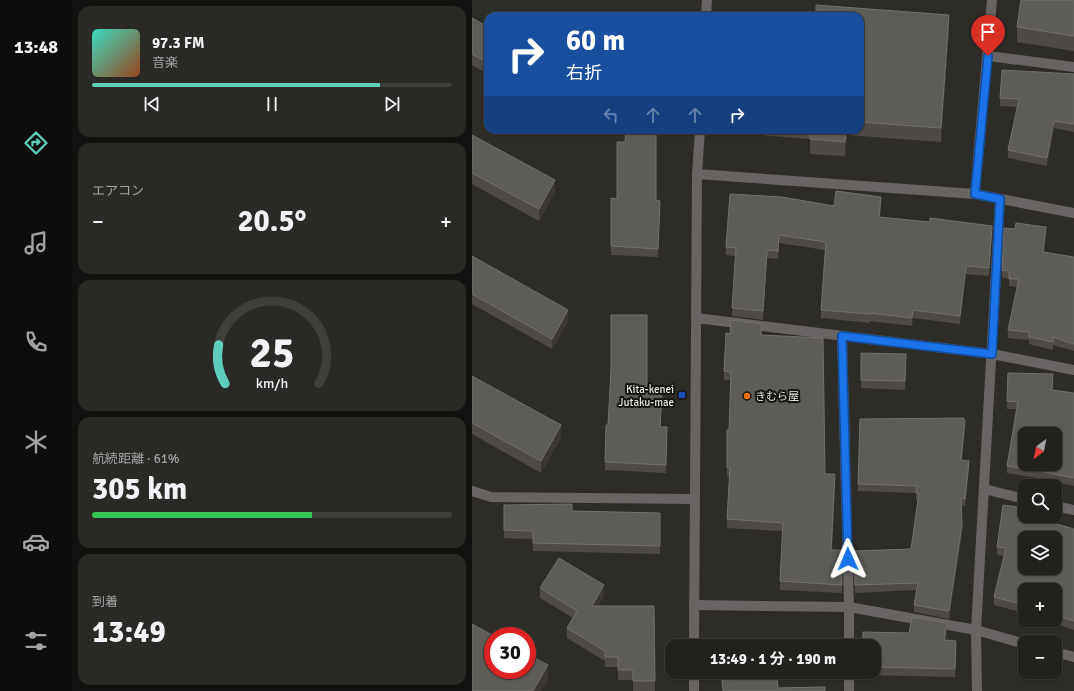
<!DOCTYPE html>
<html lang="ja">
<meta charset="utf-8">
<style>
body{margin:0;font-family:Signika,"Noto Sans JP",sans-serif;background:#2a2926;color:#f1f3f6;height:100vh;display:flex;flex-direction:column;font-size:15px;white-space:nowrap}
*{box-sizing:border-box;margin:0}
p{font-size:13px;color:#a2a3a4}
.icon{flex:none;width:22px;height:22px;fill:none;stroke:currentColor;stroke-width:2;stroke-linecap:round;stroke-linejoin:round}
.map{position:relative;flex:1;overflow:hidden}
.drawer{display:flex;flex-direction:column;gap:6px;padding:6px;background:#131210;width:400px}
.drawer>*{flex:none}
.banner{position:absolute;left:12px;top:12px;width:380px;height:122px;border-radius:12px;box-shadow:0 1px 3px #0004,0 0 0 1px #3f3e3b;background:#1a4fa0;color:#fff;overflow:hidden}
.needle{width:26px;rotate:212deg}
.controls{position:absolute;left:546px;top:427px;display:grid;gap:8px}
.controls a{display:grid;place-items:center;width:44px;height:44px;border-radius:8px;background:#22211d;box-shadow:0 1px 3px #0004,0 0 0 1px #3f3e3b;font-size:20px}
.speed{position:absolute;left:12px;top:627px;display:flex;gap:8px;font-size:20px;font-weight:700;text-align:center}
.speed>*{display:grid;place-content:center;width:52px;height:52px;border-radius:50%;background:#22211d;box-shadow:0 1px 3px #0004,0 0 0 1px #3f3e3b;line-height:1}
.speed .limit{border:6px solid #d22;background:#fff;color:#111}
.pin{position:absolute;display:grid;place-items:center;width:34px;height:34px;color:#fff;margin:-41px -17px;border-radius:50% 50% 50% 0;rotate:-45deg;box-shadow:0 0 4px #0007}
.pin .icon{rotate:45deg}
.me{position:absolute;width:44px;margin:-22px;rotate:359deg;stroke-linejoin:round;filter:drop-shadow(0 0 3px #0008)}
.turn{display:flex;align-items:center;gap:14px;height:84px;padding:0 16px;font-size:18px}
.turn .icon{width:52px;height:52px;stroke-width:2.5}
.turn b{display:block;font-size:28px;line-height:34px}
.lanes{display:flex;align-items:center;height:38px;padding:0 16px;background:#0003;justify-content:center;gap:20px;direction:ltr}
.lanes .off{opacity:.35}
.big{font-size:30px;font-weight:700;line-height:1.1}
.drawer .card{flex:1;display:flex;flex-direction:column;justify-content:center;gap:6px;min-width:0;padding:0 14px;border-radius:12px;background:#2a2926}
.drawer .dial{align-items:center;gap:0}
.dial svg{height:104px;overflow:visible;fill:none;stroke:#3f3e3b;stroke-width:7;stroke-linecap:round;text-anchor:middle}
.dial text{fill:#f1f3f6;stroke:none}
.song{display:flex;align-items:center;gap:12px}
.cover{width:48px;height:48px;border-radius:6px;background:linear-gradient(135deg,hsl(170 70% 55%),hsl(20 70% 35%))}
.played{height:4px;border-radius:2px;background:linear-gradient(90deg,#5dceb9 80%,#3f3e3b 80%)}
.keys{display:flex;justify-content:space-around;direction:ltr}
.heat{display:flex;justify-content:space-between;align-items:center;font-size:22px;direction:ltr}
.charge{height:6px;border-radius:3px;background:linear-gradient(90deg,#34c759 61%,#3f3e3b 0)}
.trip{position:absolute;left:193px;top:639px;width:216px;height:40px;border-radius:12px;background:#22211d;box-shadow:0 1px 3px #0004,0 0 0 1px #3f3e3b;font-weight:700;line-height:40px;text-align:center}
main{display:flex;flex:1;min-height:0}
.tab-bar{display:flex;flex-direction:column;width:72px;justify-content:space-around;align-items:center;background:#0e0d0c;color:#a2a3a4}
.tab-bar .icon{width:28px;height:28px}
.tab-bar .active{color:#5dceb9}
.tab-bar b{font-size:18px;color:#f1f3f6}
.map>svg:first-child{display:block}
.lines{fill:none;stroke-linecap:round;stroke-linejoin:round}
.minor{stroke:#676463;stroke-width:10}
.wall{fill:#4e4b46}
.shaded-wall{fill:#3b3833}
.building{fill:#5e5c57;stroke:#73716c;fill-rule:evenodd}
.route-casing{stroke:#114b97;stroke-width:10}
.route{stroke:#1a73e8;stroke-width:7}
.transit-dot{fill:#1a4fb4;stroke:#151412;stroke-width:1.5}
.food-dot{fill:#e8710a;stroke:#151412;stroke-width:1.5}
.labels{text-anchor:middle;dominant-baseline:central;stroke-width:4;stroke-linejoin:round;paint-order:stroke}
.poi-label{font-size:11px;fill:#e3e2de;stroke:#151412;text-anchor:end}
</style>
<main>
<nav class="tab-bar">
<b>13:48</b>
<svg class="icon active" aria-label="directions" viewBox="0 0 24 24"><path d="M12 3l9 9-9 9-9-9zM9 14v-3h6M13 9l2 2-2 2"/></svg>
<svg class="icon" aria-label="music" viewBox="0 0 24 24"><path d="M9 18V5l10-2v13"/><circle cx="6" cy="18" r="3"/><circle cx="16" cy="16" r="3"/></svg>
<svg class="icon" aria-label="phone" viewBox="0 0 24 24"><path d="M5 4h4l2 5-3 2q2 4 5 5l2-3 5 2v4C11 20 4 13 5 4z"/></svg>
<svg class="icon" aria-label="climate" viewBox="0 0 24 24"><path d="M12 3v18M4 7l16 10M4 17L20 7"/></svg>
<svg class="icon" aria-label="car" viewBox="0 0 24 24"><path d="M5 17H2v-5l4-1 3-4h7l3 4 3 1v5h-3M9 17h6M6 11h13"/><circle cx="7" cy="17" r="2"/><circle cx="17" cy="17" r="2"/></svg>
<svg class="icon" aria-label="filters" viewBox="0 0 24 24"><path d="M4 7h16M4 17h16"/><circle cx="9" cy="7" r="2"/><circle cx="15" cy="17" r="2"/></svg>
</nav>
<section class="drawer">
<div class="card">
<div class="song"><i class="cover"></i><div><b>97.3 FM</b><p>音楽</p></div></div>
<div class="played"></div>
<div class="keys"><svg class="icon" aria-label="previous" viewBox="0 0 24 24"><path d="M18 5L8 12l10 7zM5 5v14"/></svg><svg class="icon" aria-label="pause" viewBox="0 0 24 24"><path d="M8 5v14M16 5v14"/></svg><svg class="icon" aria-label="next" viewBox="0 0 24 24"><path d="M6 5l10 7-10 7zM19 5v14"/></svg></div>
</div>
<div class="card"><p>エアコン</p>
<div class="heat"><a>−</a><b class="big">20.5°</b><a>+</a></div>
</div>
<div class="card dial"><svg viewBox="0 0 100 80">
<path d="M14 69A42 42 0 1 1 86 69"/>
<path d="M14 69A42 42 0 0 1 9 39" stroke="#5dceb9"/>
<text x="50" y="56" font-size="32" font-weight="700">25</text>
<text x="50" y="72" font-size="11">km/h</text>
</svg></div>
<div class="card"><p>航続距離 · 61%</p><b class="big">305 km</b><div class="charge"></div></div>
<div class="card"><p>到着</p><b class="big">13:49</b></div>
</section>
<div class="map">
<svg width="602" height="691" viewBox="0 0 602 691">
<rect width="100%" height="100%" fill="#2e2c27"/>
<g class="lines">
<g class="minor">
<path d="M234,16L235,0"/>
<path d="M516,56L602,67"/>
<path d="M225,174L503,194L602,213"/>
<path d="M503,194L520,0"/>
<path d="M224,318L520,354L602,370"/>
<path d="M370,336L377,607V646"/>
<path d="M512,489L553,499"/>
<path d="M0,491L19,497L222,499"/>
<path d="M583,506L602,510"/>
<path d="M222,605L377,607L504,630L553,644"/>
<path d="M222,646L225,174L228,130"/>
<path d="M583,652L602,657"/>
<path d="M222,672V691"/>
<path d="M377,691V672"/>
<path d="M505,691L504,630L528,199"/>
</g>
</g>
<g class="wall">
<path d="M602,0V51L545,42V27Z"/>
<path d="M388,16L477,29L469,142L375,135L373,156L338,154V139L262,133V130H388Z"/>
<path d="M0,18L16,27V74L0,65Z"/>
<path d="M602,74V132L582,128L575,166L536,158V150L545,107L528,106V98Z"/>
<path d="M0,135L83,192L67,221L0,184Z"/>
<path d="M153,142L188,209L186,257L139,255V198L145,199Z"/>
<path d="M409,205L408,217L520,234L517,276L494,274L488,324L441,318L440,326L398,321V323L349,318V310L353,250L307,243L306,259L295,258L291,320L260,316L263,256L254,255V247L362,206Z"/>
<path d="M543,229L574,235L572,252L602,257V351L581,345V350L557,344V340L536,338V330L545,287L537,286V279L530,278V270Z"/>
<path d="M0,256L96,321L80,349L0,304Z"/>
<path d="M290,335L353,474L363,483L360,550H369L370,593L308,590L310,531L255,528L257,477H255V430H257L259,380H252V371Z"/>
<path d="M389,353L434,363L433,390L389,388Z"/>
<path d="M536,373L581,390L602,393V486L567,478L535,473V466L544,409H535Z"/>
<path d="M0,376L89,437L69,473L0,434Z"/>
<path d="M175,391L190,400L188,427L195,436L194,473L133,470V462L136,425Z"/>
<path d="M388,419L492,420L493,428L490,460L497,469L493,506H489L490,532L477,619L442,612V605L445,590L383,593L382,551L439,549L446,500H444V493L386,491Z"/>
<path d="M32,505L100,511L188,513V554L61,551V539L32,538Z"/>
<path d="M569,516L568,520L602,529V630L574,620H583V590H553V613L522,605V597L532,556L525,555V547Z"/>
<path d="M68,588L132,595L126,606H182L183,691H161V680H146V667H133V661L95,638V628L101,618L68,598Z"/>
<path d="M475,631L474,641L484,650L483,677L390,675V672H402V646Z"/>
</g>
<g class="shaded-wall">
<path d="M477,15V29L469,142V128Z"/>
<path d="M582,121V128L575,166V158Z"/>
<path d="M374,130H375V135L373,156V142Z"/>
<path d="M83,180V192L67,221V209Z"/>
<path d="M409,197V205L407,225V217Z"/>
<path d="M520,226V234L517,276V268Z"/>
<path d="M574,227V235L571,260V252Z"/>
<path d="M295,250V258L291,320V311Z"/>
<path d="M494,266V274L488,324V316Z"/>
<path d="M96,310V321L80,349V339Z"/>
<path d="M441,310V318L440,326V318Z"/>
<path d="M493,421V428L489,468V460Z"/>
<path d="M89,425V437L69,473V461Z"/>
<path d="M497,461V469L493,506V499Z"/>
<path d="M363,474V483L359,559V550Z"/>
<path d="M490,525V532L477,619V611Z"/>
<path d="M132,585V595L120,616V606Z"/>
<path d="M475,623V631L472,649V640Z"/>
<path d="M76,665V680L69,691H61Z"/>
</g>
<g class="building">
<path d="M549,0H602V36L545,27Z"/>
<path d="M344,5L477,15L469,128L388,122V16H344Z"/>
<path d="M0,18L16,27V63L0,54Z"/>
<path d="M530,70L602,74V124L582,121L575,158L536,150L547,99L528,98Z"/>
<path d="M154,130H184V200L188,201L186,249L139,246V198L145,199V142H153Z"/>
<path d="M338,130H374L373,142L338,139Z"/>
<path d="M0,135L83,180L67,209L0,173Z"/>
<path d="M364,191L409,197L407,217L458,222V218L520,226L517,268L494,266L488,316L441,310L440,318L398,313V314L349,310L354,242L307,235L306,251L295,250L291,311L260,308L264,248L254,247L258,194L310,197L362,206Z"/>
<path d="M544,223L574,227L571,252L602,257V344L581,337V342L557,337V332L536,330L547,279H537V271L530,270L532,228L543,229Z"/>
<path d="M0,256L96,310L80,339L0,294Z"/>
<path d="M139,315H175V391L190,392L188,427H195L194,465L133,462L134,425H136L139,369Z"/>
<path d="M259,320L290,324L289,335L351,338L353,474H363L359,550H369L370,585L308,581L311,523L255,519L258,468H255V430H257L259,372L252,371L254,333L258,334Z"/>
<path d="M389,353L434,354L433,381L389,380Z"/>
<path d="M536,373L581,374L580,390L602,393V478L567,471L535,466L546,402L535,401ZM553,434H583V464H553Z"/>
<path d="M0,376L89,425L69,461L0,423Z"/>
<path d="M492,418V420L493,421L489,460L497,461L493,499L489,498L490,525L477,611L442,605L446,583L383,585L382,551L439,549L447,493H444L445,486L386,484L388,419Z"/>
<path d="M100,504V511L188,513V546L61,543V531L32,530V505Z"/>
<path d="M531,505L553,508V516H568L567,519L602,529V621L583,615V590H553V605L522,597L534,548L525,547ZM553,538H583V568H553Z"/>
<path d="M87,558L132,585L120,606H182L183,681H161V670H146V657H133V651L95,628L105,611L68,588Z"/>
<path d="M440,617L475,623L472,640L484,641L483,669L402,667V646H391V632L437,633Z"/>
<path d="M0,624L22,636H21V670H55V654L76,665L61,691H1L0,690Z"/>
<path d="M305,677L306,688L353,687V691H251L250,680Z"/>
</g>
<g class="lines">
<defs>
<path id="route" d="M376,559L370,336L520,354L528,199L503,194L516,56"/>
</defs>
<use href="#route" class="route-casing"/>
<use href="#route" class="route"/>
</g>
<rect class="transit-dot" x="206" y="391" width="8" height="8" rx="2"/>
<circle class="food-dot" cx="275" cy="396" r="4"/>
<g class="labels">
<g class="poi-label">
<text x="202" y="389">Kita-kenei<tspan x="202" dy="13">Jutaku-mae</tspan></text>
<text x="283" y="396" text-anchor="start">きむら屋</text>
</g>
</g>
</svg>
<div class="controls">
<a><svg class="needle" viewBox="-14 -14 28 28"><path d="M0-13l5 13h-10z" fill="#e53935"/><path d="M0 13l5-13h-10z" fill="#a2a3a4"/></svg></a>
<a><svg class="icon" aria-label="search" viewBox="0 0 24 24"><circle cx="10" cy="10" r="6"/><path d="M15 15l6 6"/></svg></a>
<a><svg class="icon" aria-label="layers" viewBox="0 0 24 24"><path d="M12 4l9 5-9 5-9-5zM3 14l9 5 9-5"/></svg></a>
<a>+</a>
<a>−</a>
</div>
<div class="speed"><div class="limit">30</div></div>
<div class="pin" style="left:516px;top:56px;background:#d93025"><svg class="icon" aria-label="arrive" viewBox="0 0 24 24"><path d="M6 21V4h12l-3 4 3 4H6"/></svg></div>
<svg class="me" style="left:376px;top:559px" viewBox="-20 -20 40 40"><path d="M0-17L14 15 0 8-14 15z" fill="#1a73e8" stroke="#fff" stroke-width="4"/></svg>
<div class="trip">13:49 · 1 分 · 190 m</div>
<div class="banner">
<div class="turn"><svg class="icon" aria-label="right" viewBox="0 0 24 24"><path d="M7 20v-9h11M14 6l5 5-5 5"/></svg><div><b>60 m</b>右折</div></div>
<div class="lanes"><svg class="icon off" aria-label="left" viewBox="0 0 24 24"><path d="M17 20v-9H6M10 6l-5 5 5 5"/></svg><svg class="icon off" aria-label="ahead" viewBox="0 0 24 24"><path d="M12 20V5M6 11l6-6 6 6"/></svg><svg class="icon off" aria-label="ahead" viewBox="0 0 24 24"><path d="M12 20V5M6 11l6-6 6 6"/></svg><svg class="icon" aria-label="right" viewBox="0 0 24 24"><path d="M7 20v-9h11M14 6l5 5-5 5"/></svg></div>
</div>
</div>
</main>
